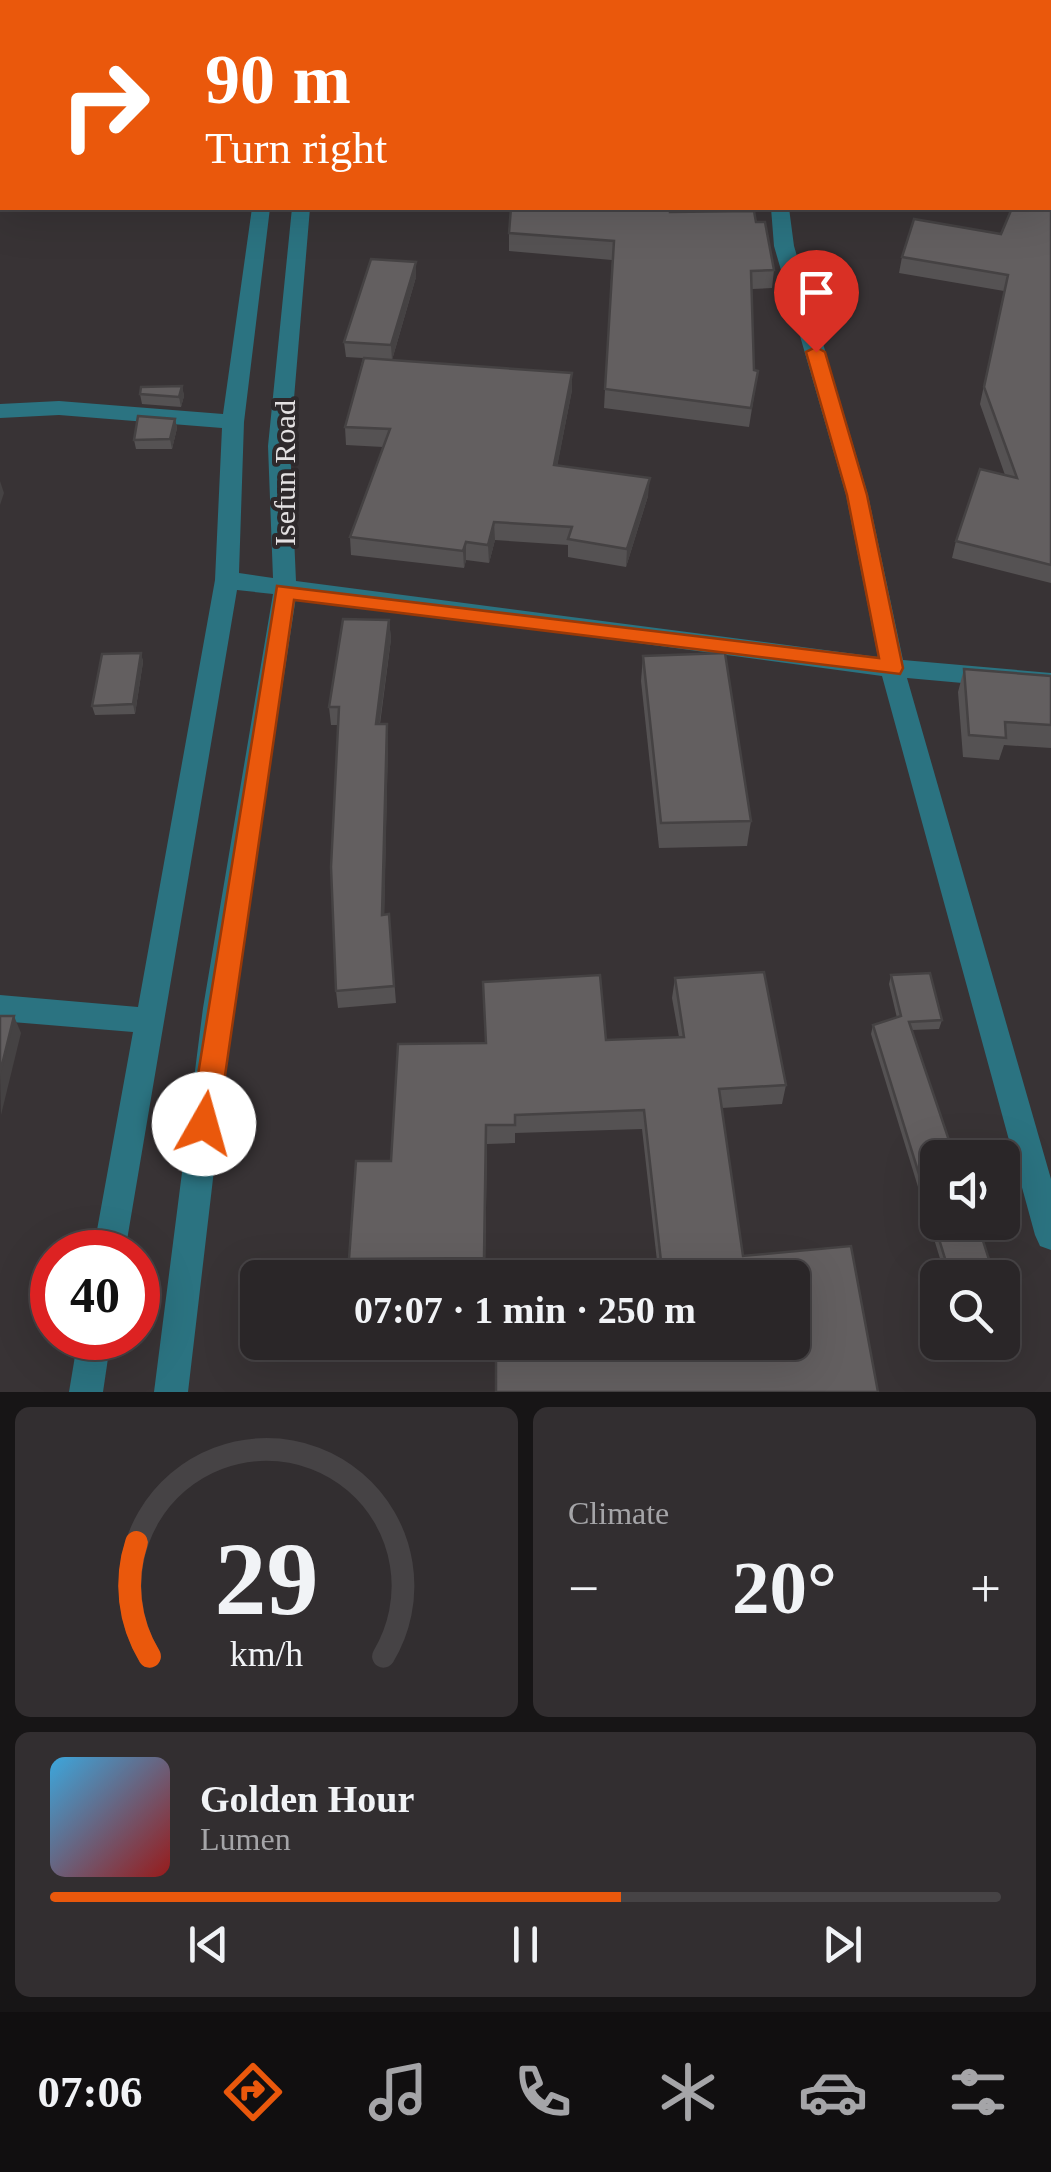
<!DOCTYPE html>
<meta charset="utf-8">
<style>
body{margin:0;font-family:Georgia,serif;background:#322e30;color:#f1f3f6;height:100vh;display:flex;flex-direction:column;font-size:38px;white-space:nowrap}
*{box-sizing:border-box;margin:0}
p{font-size:32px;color:#a5a5a8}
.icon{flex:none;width:55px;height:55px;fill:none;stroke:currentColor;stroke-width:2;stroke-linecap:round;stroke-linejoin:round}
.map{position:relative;height:1392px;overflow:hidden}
.sheet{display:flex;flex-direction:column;gap:15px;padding:15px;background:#171516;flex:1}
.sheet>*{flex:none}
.banner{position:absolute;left:0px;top:0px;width:1052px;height:210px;box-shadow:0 10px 40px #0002,0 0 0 2px #464345;background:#ea580c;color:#fff;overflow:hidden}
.fabs{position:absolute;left:920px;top:1140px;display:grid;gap:20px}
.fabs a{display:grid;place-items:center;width:100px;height:100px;border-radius:15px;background:#2a2628;box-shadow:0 10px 40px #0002,0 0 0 2px #464345;font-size:50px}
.speed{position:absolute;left:30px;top:1230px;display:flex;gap:20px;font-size:50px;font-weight:700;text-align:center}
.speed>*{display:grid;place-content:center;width:130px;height:130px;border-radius:50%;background:#2a2628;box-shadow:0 10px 40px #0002,0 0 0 2px #464345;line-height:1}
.speed .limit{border:15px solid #d22;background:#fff;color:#111}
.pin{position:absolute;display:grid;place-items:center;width:85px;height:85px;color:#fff;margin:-102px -42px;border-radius:50% 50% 50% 0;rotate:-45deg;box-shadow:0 0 10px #0007}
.pin .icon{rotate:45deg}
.me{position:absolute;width:110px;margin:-55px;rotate:7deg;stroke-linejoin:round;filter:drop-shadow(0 0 8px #0008)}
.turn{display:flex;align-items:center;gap:35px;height:210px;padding:0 40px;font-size:45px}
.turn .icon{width:130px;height:130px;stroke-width:2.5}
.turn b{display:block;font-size:70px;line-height:85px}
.big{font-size:75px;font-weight:700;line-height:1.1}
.sheet .card{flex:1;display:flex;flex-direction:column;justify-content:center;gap:15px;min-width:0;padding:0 35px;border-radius:15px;background:#322e30}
.sheet .dial{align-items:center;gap:0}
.dial svg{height:260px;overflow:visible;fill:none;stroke:#464345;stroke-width:7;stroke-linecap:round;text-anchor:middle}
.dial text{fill:#f1f3f6;stroke:none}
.song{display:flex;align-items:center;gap:30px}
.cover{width:120px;height:120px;border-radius:15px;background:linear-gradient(135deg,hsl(200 70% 55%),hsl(0 70% 35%))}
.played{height:10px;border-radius:5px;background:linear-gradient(90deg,#ea580c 60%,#464345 60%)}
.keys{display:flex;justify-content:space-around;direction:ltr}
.heat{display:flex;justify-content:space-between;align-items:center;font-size:55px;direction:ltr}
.sheet .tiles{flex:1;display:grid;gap:15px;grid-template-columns:1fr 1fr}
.card:last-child{grid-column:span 2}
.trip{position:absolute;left:240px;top:1260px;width:570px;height:100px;border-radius:15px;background:#2a2628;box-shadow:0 10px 40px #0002,0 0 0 2px #464345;font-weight:700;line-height:100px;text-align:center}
.dock{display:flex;height:160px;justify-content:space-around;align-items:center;background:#110f10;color:#a5a5a8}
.dock .icon{width:70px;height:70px}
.dock .active{color:#ea580c}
.dock b{font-size:45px;color:#f1f3f6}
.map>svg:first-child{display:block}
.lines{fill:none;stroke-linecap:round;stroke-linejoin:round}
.minor{fill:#2b7381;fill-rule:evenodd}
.wall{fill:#555253}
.shaded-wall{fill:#454243}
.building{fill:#635f60;stroke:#454243;stroke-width:2.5}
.route{fill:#ea580c;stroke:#983908;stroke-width:2.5}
.labels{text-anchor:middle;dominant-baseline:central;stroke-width:8;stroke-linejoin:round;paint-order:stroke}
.street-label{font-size:30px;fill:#e4e1e2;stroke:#2e292b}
</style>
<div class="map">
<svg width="1051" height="1392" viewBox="0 0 1051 1392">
<rect width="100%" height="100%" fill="#383335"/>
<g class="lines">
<g class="minor">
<rect x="351" y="0" width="16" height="2"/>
<path d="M403,0H432L433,2H405Z"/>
<rect x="753" y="0" width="16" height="2"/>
<path d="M2,39V51L0,52V40Z"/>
<rect x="1050" y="118" width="1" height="10"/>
<path d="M252,208H270L244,422L239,573L273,578L268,446L292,208H310L290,446L296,581L878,657L846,495L774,246L771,208H789L794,246L868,495L903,660L1051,673V691L907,678L1051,1179V1250L1040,1246L1035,1235L882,676L296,597L233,1008L188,1392H154L203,1008L273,594L237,590L125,1252H93L133,1032L0,1021V995L138,1007L215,580L222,428L59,415L0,418V404L59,401L223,414Z"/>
<path d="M78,1338H111L103,1392H69Z"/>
</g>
</g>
<g class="wall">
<path d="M1051,134V583L952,558L956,541L1005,475L980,404L1004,291L899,273L902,257L1001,234Z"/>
<path d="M670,212L756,222L774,270L772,288L752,289L754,370L758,371L749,427L604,408L612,260L509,251V233Z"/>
<path d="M416,277L392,360L572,390L557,466L648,496L626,567L568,557V545L495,540L489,563L466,560L464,568L351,555L350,537L383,447L346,445L345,427L363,358L346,357L344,342Z"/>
<path d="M182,386L184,396L181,407L142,404L140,394Z"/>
<path d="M175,419L177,428L172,449H136L134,440Z"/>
<path d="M389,620L391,639L380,724H387L388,742L384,915L389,914L396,1003L338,1008L336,991L338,725H331L329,707Z"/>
<path d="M141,653L143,662L135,714L95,715L92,706Z"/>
<path d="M643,656L751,821L747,846L659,848L641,681Z"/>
<path d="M964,669L1051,676V748L1004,745L999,760L963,757L958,692Z"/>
<path d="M891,975L942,1020L939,1029L912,1030L994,1275L993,1278H946L871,1034L873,1025L897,1018L889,984Z"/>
<path d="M675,978L786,1085L782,1104L722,1108L743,1256L658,1270L642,1129L515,1133V1143L487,1144L485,1275L352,1276L349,1259L486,1043L679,1037L672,998Z"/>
</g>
<g class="shaded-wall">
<path d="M416,262V277L392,360L391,345Z"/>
<path d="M572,373V390L554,483V465Z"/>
<path d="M182,386L184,396L181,407L179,397Z"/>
<path d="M175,419L177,428L172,449L170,439Z"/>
<path d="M650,478L648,496L626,567L627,549Z"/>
<path d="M0,481L4,493L0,505Z"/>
<path d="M494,522L495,540L489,563L488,545Z"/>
<path d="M466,542V560L464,568L463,551Z"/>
<path d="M389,620L391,639L377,742L376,724Z"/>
<path d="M141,653L143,662L135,714L133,704Z"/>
<path d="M387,724L388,742L384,932L382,915Z"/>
<path d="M14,1016L21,1033L1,1115L0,1073Z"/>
</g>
<g class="building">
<path d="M541,0H709V2H540Z"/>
<path d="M795,0H988L987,2H795Z"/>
<path d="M1050,134H1051V565L956,541L980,469L1017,478L984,387L1008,275L902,257L914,219L1001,234L1012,208H1050Z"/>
<path d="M511,208H670V212L754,211L756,222H765L774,270L751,271L754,370L758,371L751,408L605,389L614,241L509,233Z"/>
<path d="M371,259L416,262L391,345L344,342Z"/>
<path d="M364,358L572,373L554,465L650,478L627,549L568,539L572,527L494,522L488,545L466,542L463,551L350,537L390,429L345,427Z"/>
<path d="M182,386L179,397L140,394L141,387Z"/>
<path d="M138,416L175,419L170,439L134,440Z"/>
<path d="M343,619L389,620L376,724H387L382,915L389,914L394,986L336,991L331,867L339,707H329Z"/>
<path d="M141,653L133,704L92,706L102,654Z"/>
<path d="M725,653L751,821L661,823L643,656Z"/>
<path d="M964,669L1051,676V725L1005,722L1006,738L969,735Z"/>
<path d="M764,972L786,1085L719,1089L743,1256L851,1246L878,1392H496V1342H792V1278H496V1272L662,1270L644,1110L515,1115V1125H486L484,1258L349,1259L356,1161H391L398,1044L486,1043L483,982L600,975L606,1040L684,1037L675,978Z"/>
<path d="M930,973L942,1020L909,1022L955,1158H938V1222H977L994,1275L983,1278H951L873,1025L901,1016L891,975Z"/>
<path d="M0,1016H14L0,1073Z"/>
</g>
<path class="route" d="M816,347L825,352L867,495L903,668L900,674L294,600L218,1124L214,1132L204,1136L194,1132L190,1124L277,586L879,658L847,495L806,352Z"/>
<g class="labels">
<g class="street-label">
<text transform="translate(284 473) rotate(-90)">Isefun Road</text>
</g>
</g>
</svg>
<div class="fabs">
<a><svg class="icon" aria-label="sound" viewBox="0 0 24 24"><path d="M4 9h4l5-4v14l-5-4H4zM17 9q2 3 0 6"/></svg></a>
<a><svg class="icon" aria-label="search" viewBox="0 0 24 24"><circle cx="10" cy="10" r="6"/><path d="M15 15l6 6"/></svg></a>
</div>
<div class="speed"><div class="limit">40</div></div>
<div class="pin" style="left:816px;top:352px;background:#d93025"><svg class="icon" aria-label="arrive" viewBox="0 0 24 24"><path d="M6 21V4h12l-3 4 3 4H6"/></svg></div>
<svg class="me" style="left:204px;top:1124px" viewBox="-20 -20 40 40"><circle r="19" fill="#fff"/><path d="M0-13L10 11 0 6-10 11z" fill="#ea580c"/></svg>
<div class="trip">07:07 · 1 min · 250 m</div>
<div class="banner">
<div class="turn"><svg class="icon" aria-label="right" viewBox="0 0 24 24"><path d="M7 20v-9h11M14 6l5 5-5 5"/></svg><div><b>90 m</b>Turn right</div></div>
</div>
</div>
<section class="sheet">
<div class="tiles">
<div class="card dial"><svg viewBox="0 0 100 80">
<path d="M14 69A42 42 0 1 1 86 69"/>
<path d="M14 69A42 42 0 0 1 10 34" stroke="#ea580c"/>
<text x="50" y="56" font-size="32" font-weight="700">29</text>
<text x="50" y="72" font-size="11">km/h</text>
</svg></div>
<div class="card"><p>Climate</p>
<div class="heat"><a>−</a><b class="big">20°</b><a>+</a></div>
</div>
<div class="card">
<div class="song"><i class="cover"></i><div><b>Golden Hour</b><p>Lumen</p></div></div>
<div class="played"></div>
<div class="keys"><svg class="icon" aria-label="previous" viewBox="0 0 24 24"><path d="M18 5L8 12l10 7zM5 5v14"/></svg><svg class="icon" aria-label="pause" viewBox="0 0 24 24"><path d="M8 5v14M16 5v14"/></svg><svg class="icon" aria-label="next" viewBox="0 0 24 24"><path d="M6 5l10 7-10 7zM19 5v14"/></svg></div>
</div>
</div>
</section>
<nav class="dock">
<b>07:06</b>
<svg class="icon active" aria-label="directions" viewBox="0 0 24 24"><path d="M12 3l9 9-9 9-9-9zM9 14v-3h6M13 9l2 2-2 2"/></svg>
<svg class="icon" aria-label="music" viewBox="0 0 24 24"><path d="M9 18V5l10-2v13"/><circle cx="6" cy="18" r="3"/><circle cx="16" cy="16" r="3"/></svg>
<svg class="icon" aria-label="phone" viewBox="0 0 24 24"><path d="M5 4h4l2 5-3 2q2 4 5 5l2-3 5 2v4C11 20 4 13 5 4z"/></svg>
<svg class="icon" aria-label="climate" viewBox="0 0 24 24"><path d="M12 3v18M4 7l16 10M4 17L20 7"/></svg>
<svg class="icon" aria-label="car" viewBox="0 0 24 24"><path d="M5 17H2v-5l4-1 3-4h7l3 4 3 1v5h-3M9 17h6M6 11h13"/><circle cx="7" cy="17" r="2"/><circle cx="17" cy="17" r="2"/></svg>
<svg class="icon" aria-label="filters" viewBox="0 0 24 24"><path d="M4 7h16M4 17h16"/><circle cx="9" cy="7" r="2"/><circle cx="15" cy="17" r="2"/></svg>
</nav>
